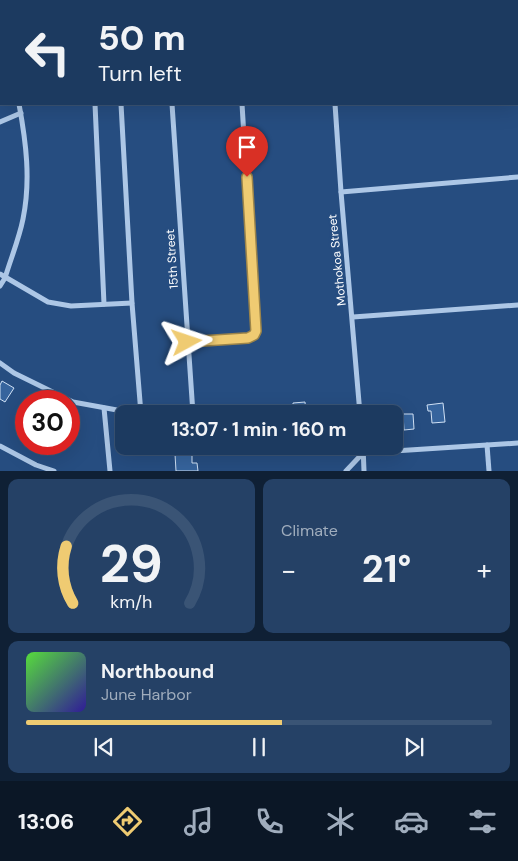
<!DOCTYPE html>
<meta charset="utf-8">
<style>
body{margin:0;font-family:"DM Sans",sans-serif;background:#254166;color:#f1f3f6;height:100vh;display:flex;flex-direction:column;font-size:19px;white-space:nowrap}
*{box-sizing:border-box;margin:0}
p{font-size:16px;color:#a0adbd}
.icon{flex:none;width:28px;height:28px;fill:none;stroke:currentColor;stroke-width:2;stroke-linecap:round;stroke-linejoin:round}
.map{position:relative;height:471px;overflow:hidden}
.drawer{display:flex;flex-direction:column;gap:8px;padding:8px;background:#0f2035;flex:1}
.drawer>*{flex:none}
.guide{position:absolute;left:0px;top:0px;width:519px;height:105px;box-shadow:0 5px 20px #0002,0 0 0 1px #3a5475;background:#1c3a60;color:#f1f3f6;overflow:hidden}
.speed{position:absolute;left:15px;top:390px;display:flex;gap:10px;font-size:25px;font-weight:700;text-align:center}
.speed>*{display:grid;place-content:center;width:65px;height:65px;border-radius:50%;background:#1c3a60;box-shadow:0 5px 20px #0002,0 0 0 1px #3a5475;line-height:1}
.speed .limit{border:8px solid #d22;background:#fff;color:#111}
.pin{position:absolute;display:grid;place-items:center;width:42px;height:42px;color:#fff;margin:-51px -21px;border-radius:50% 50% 50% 0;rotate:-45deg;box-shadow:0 0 5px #0007}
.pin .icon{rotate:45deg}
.me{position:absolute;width:55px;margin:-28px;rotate:85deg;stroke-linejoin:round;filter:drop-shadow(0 0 4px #0008)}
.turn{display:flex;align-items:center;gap:18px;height:105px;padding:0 15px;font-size:22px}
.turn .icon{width:65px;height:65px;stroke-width:2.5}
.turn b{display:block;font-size:35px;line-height:42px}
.big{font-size:38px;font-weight:700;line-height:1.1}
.drawer .tile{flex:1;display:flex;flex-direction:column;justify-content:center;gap:8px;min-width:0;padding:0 18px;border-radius:10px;background:#254166}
.drawer .dial{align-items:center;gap:0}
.dial svg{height:130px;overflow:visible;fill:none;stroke:#3a5475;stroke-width:7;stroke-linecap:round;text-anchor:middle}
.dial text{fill:#f1f3f6;stroke:none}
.song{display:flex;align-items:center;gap:15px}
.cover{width:60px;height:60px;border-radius:8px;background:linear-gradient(135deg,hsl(110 70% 55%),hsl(250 70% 35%))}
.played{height:5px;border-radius:2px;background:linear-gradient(90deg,#efcb72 55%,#3a5475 55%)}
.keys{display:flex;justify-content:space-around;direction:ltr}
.heat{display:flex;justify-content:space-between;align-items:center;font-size:28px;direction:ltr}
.drawer .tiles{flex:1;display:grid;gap:8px;grid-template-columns:1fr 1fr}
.tile:last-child{grid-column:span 2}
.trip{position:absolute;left:115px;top:405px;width:288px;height:50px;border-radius:10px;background:#1c3a60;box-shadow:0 5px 20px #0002,0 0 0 1px #3a5475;font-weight:700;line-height:50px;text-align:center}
.dock{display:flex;height:80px;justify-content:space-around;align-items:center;background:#0b1726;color:#a0adbd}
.dock .icon{width:35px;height:35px}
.dock .selected{color:#efcb72}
.dock b{font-size:22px;color:#f1f3f6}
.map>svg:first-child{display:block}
.building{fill:#36649d;stroke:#d0e1f5}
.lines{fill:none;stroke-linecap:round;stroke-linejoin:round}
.street{stroke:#adc7e6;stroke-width:5}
.route-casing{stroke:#9b844a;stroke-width:12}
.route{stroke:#efcb72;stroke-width:9}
.labels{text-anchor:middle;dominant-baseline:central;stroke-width:5;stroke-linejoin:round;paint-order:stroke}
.street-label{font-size:12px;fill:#fff;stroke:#264d80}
</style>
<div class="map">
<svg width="518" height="471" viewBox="0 0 518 471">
<rect width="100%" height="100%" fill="#264d80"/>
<g class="building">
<path d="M2,381L14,388L5,402L0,399V385Z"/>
<path d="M305,402L306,414H293V403Z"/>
<path d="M443,403L445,422L432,423L431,411H428L427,405Z"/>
<path d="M403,414H413L414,429L404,430Z"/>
<path d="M175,454H192V463H197L198,471H176Z"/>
</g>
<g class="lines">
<g class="street">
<path d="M90,0V1"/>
<path d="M115,0V1"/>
<path d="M166,0V1"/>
<path d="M235,0L236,1"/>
<path d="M327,0V1"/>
<path d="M0,59L1,62"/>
<path d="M95,104L104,304"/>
<path d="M121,104L132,303L141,414"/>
<path d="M172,104L193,414"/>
<path d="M335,104L341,192L360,414"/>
<path d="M0,122L21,113"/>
<path d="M341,192L518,177"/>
<path d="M0,274L48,302L71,306L132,303"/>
<path d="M0,286L5,278C11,258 19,239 23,219C31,180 26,142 19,104"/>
<path d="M353,317L518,305"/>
<path d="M187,342L248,338L254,335L256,331L242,104"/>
<path d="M0,363L14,373L73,402L139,414"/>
<path d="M104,408L110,471"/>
<path d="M487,445L489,471"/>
<path d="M0,446L36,465L54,471"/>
<path d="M324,446L363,453L518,443"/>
<path d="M363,446L364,471"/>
<path d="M346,471L363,453"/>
</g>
</g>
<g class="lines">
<defs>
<path id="route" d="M187,342L248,338L254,335L256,331L247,177"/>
</defs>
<use href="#route" class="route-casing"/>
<use href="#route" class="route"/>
</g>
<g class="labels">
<g class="street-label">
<text transform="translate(172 259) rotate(-94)">15th Street</text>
<text transform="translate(337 260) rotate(-96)">Mothokoa Street</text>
</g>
</g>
</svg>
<div class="speed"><div class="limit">30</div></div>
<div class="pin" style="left:247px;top:177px;background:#d93025"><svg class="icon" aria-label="arrive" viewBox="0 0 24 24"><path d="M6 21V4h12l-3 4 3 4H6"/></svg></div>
<svg class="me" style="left:187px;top:342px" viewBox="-20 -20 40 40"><path d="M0-17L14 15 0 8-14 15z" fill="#efcb72" stroke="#fff" stroke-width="4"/></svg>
<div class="trip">13:07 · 1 min · 160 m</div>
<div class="guide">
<div class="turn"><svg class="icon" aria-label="left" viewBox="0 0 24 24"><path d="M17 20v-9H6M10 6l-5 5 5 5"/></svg><div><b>50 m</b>Turn left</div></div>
</div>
</div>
<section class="drawer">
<div class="tiles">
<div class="tile dial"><svg viewBox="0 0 100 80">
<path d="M14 69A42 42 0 1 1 86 69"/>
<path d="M14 69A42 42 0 0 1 10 34" stroke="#efcb72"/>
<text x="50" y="56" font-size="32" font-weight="700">29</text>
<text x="50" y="72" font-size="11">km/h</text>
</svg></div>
<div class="tile"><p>Climate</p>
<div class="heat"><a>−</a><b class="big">21°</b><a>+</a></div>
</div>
<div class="tile">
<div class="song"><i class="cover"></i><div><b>Northbound</b><p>June Harbor</p></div></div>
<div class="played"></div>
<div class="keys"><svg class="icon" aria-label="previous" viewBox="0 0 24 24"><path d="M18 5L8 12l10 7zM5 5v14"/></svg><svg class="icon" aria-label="pause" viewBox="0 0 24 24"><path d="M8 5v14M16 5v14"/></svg><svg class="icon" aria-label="next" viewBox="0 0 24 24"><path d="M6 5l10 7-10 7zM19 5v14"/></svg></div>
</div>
</div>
</section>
<nav class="dock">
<b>13:06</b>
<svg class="icon selected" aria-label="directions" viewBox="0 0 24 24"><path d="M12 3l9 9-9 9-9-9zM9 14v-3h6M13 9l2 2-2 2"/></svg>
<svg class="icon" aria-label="music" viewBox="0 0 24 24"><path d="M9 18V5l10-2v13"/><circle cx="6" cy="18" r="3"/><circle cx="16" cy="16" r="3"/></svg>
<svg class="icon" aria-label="phone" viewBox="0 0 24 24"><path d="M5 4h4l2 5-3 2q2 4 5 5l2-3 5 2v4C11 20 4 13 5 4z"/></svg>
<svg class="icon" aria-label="climate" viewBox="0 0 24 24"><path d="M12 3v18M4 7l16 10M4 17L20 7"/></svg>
<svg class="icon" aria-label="car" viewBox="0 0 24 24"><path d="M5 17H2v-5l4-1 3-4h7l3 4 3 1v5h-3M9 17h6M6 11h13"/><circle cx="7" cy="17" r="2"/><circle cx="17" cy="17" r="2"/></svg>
<svg class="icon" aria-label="filters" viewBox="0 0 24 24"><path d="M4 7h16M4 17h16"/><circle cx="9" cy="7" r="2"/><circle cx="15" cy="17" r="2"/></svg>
</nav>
